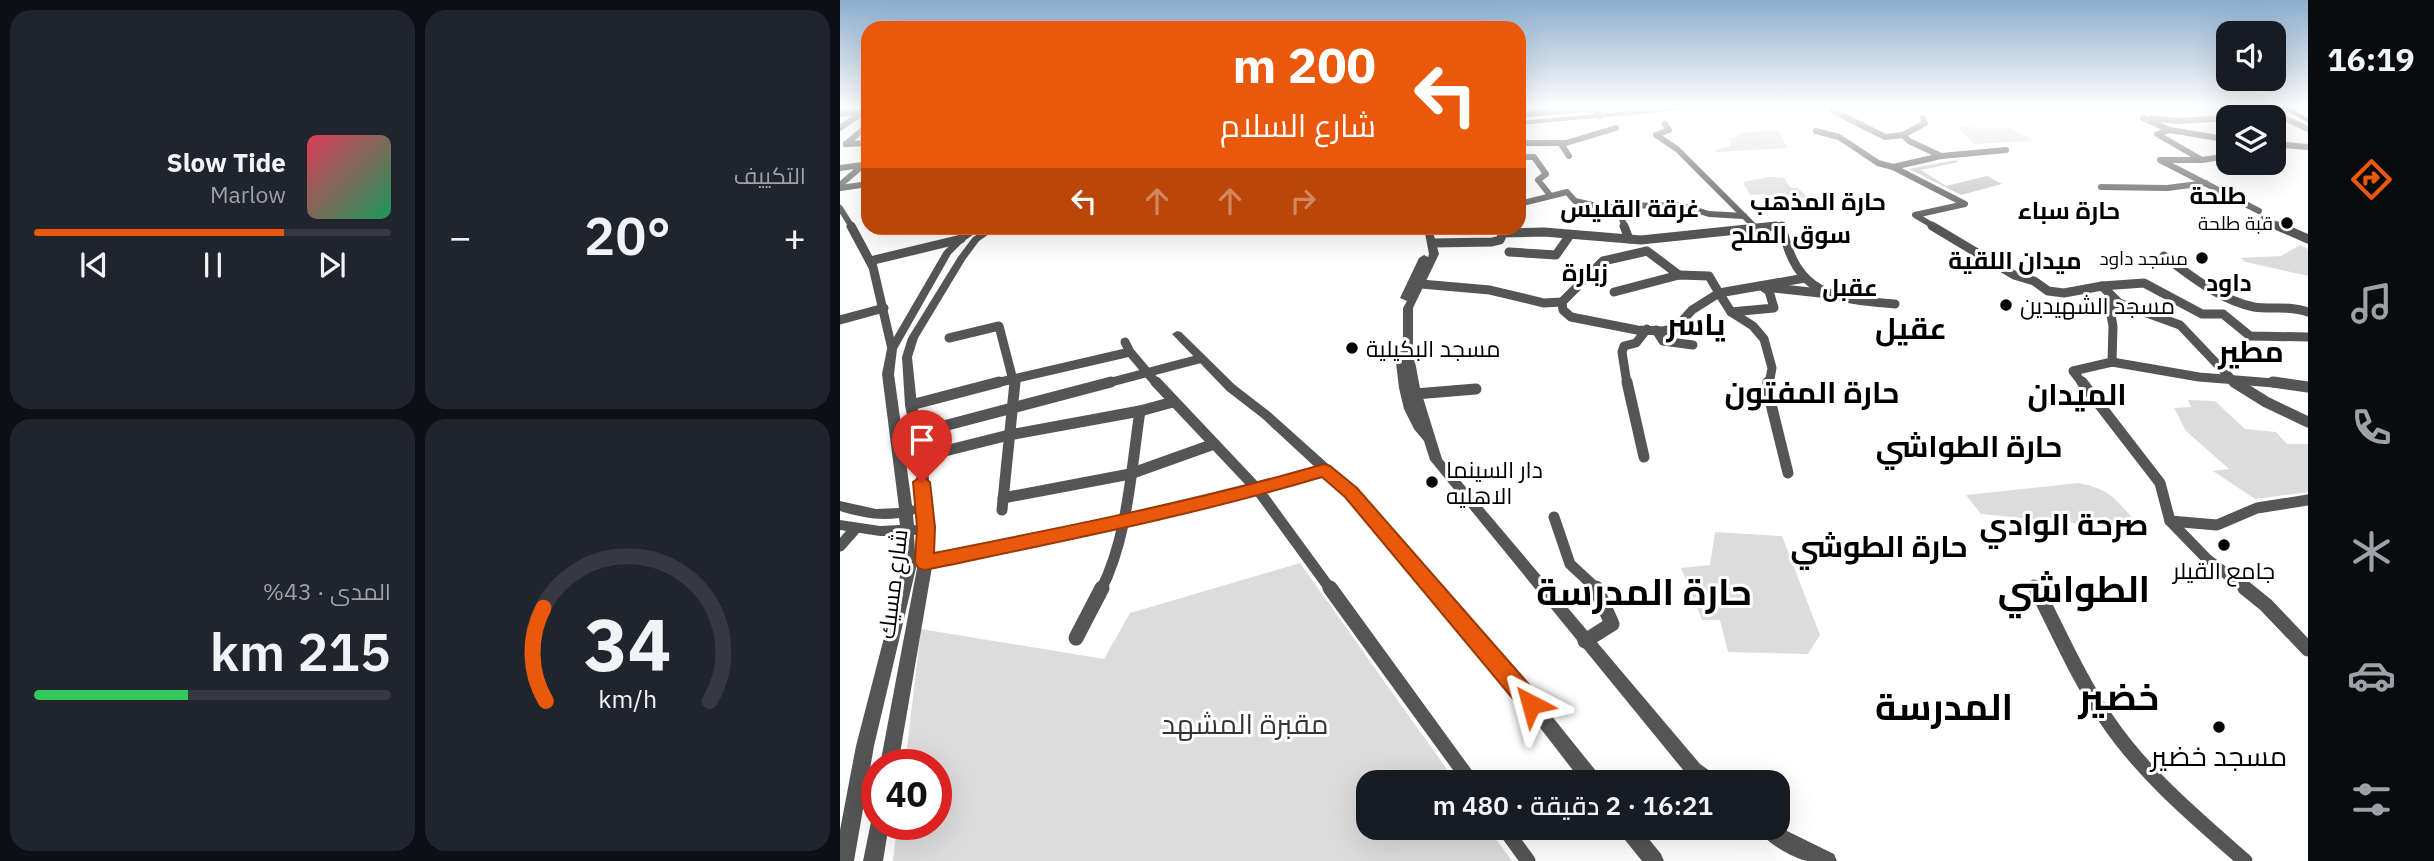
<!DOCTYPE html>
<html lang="ar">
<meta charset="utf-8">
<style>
body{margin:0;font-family:"IBM Plex Sans",Cairo,sans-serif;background:#20242c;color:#f1f3f6;direction:rtl;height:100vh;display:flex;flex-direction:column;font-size:26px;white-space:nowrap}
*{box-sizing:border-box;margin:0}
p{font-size:23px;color:#9ea1a6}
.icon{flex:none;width:38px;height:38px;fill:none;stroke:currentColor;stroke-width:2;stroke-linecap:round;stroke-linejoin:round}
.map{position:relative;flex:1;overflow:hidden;direction:ltr}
.drawer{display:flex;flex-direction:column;gap:10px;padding:10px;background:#0d0f14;width:840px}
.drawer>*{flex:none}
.hud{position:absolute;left:21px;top:21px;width:665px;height:214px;border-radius:21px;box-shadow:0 7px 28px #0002;direction:rtl;background:#ea580c;color:#fff;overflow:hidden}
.controls{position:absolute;left:1376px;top:21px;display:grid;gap:14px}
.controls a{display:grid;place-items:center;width:70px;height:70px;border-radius:14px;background:#171b24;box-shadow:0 7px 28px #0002;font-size:35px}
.speed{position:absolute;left:21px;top:749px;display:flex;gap:14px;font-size:35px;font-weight:700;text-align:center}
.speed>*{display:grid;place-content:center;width:91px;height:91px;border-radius:50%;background:#171b24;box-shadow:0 7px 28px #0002;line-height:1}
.speed .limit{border:10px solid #d22;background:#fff;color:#111}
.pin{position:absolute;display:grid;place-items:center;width:60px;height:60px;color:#fff;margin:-72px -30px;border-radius:50% 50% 50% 0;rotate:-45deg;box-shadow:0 0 7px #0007}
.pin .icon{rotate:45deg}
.me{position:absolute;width:77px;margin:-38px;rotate:321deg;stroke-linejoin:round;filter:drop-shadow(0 0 5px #0008)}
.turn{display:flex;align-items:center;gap:24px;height:147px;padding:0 35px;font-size:32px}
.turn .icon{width:91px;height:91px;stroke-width:2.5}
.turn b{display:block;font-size:49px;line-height:60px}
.lanes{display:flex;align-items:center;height:66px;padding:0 35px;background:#0003;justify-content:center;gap:35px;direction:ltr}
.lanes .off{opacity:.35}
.big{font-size:52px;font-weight:600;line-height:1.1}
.drawer .card{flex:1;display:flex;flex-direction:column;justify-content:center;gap:10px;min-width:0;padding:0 24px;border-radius:21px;background:#20242c}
.drawer .dial{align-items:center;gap:0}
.dial svg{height:182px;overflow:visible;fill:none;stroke:#363941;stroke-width:7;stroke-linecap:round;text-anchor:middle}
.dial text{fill:#f1f3f6;stroke:none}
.song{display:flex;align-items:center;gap:21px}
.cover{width:84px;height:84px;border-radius:10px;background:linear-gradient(135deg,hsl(350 70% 55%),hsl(150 70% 35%))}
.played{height:7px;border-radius:4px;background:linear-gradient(90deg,#ea580c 70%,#363941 70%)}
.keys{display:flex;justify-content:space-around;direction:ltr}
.heat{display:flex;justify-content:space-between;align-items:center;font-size:38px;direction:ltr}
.charge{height:10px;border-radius:5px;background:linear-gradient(90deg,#34c759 43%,#363941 0)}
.drawer .tiles{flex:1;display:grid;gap:10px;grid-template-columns:repeat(2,1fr)}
.trip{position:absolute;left:516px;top:770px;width:434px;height:70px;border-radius:21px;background:#171b24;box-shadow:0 7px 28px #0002;font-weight:600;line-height:70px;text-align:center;direction:rtl}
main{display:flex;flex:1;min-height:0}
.dock{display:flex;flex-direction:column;width:126px;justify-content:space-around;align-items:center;background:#090b0e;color:#9ea1a6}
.dock .icon{width:49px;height:49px}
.dock .selected{color:#ea580c}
.dock b{font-size:32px;color:#f1f3f6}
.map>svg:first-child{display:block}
.green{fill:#dcdcdc}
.building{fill:#c4c4c4}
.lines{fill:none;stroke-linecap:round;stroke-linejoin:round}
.minor-far3{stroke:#555;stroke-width:6}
.minor-far2{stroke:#555;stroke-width:9}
.minor-far1{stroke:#555;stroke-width:11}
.minor{stroke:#555;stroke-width:15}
.tertiary{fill:#555;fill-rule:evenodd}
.secondary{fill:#222;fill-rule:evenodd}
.route{fill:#ea580c;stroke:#983908;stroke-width:2}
.poi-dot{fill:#000;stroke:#fff;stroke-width:2.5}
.labels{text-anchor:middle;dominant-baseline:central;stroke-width:6;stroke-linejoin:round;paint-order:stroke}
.far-poi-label{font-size:19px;fill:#000;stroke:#fff;text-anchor:end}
.poi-label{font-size:23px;fill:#000;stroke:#fff;text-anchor:start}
.street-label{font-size:23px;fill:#000;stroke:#fff}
.far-district-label{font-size:24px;font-weight:bold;fill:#000;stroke:#fff}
.near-park-label{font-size:28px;fill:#333;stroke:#fff}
.near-poi-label{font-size:28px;fill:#000;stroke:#fff}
.district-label{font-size:30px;font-weight:bold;fill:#000;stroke:#fff}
.near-district-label{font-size:37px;font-weight:bold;fill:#000;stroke:#fff}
</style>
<main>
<nav class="dock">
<b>16:19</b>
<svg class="icon selected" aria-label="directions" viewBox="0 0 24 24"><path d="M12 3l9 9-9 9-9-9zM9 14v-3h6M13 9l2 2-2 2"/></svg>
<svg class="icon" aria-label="music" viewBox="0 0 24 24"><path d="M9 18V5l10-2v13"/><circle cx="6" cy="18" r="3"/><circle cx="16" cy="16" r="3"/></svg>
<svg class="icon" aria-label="phone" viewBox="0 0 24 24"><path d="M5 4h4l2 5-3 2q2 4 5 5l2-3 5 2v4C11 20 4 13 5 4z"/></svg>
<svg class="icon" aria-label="climate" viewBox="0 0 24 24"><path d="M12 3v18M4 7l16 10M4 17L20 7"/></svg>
<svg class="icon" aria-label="car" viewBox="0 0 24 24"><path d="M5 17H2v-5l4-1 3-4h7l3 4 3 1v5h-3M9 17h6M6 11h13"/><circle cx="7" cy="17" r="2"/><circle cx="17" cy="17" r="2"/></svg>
<svg class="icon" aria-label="filters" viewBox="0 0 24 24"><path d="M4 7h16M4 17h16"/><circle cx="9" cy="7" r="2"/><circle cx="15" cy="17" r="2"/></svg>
</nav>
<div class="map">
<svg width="1468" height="861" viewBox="0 0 1468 861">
<rect width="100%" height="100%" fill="#fff"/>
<g class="green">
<path d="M1117,127L1170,128L1193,141L1134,144Z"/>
<path d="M925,130H939L947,148L877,152L875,150L891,146L890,138L899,136L898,134Z"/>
<path d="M929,177L944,178L951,188H958L968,198L931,201L925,194L910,195L903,182Z"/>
<path d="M1460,245L1468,249V276L1406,262L1400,258L1441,256Z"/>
<path d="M1348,400L1375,401L1405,429L1436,432L1447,444H1468V492L1415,499L1373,471L1389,469L1346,431L1334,408L1351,407Z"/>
<path d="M1238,483C1271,489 1275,499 1297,523L1274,527L1141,514L1126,495Z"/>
<path d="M875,532L942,536L980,635L968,654L888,652L880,620H862L841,568L870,565Z"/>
<path d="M460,563L616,782H528V828H648L672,861H53L57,824H96V765H65L81,629L264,659L290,613Z"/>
</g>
<path class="building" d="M1116,160L1119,162L1081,170L1106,186L1147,176L1162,184L1121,195L1069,169Z"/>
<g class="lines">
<g class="minor-far3">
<path d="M786,108L791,113"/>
<path d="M992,110L1045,137L1063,135L1069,141L1101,156L1053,167L1125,204L1075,215L1095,227"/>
<path d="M0,114L28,112"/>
<path d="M679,115L754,108L760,116"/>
<path d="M1440,116L1468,129"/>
<path d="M1402,117L1435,114"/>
<path d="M1303,118L1330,130L1317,134L1362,160H1320L1419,211"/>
<path d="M1311,118L1337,121L1388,118"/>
<path d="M825,124L829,130L816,135L837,149L914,226"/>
<path d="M0,128L20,114"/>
<path d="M1330,130L1384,139"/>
<path d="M976,131L999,137L1038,163L1053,167"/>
<path d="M1063,135L1085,123L1083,118"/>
<path d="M679,143H726L776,128"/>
<path d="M6,144L28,125"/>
<path d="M6,144L28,143"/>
<path d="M721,144L729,156"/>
<path d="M1433,144L1468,147"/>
<path d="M1101,156L1166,150"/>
<path d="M679,157H694L706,174L698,180L710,195"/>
<path d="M1362,160L1388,156"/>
<path d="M0,168L22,165"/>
<path d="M0,185L28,161"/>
<path d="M1261,187L1327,188L1366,183"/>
<path d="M0,188L28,184"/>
<path d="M679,204L727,192L735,201L761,207"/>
<path d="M765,205L778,209L764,212L761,208Z"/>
<path d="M774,206L840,205L869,214L904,216"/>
<path d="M0,208L12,227"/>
<path d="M775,211L780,214L785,227"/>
<path d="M1423,219L1442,227"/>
<path d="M920,227L942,225V227"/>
</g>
<g class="minor-far2">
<path d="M11,226L33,267L52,349"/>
<path d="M784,226L789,239"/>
<path d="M942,226C956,295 992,299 1055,304"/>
<path d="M1092,226L1174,275L1194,281L1208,291L1224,293L1262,286L1279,303L1269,305L1273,326L1272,362L1233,371L1243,384"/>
<path d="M1438,226L1468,239"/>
<path d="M593,243L652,242L660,240L663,233L704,232L801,240L936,226"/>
<path d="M669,252L716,255L730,235"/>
<path d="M1324,256C1351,276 1380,300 1414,307C1432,310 1450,305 1468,312"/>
<path d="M30,261L121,239"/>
<path d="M581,284L650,290L704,303L722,302L763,261L807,251L839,275"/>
<path d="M1262,286L1304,283L1362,314H1383L1410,336L1468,337"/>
<path d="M934,288L980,293"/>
<path d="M774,292L839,275L869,276L879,293L965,278"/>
<path d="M722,302L723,310L731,317L797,330L823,331L836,328L852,310L879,293L891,312L913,326L924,339L932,368L929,384"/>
<path d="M1279,303L1340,325L1396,384"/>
<path d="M891,312L934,308L929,291L923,287"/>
<path d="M0,320L44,308"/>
<path d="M816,330L823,341L853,345"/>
<path d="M109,338L159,326L174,384"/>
<path d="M285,342L290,352L317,384"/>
<path d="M1272,362L1359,377L1446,384"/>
<path d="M152,384L290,352"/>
<path d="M264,384L359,359"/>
<path d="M787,384L782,352L784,346L796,343L807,329"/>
</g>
<g class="minor-far1">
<path d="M316,382L418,490L491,590"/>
<path d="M787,382L804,457"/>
<path d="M928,382L931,404L948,473"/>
<path d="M1242,382L1320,483L1330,521L1367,559L1407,590"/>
<path d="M1394,382L1426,402L1468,422"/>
<path d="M1433,382L1468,387"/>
<path d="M575,394L636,389"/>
<path d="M71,405L159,382"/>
<path d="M77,433L271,382"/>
<path d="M81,457L169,435L300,411L333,402"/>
<path d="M163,498L290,474L374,444"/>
<path d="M162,510L175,382"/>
<path d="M714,517L730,564L758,590"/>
<path d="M1330,521L1377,525L1417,508L1468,500"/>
<path d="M0,546L15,529"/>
<path d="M1194,585L1197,590"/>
<path d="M261,590C288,537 291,470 300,411"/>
</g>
<g class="minor">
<path d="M490,588L631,782"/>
<path d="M1196,588C1219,633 1239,679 1267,720C1304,775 1356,818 1405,861"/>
<path d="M1405,588L1426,605L1468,649"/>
<path d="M236,638L262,588"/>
<path d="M745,641L772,624L756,588"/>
<path d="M664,828L688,861"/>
</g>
<g class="tertiary">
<path d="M826,108H847L844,110L679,125V121Z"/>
<path d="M134,228H143L124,241L111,254L57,349L54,374L72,505L78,508L75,457L65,405L62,357L68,338L118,257L133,237L149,228H158L139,241L125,260L78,338L72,357L77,405L87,457L93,527L92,556L336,504L476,468L422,418L387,391L332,334L337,331L341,332L395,385L430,412L516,489L682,679L760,776L762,782H742L670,689L506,495L484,475L336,514L92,567L58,765H40L78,563L79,534L74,535L76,568L34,746L14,861H0V830L16,746L62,568L60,536H40L0,530V520L40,526L60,525L59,518C39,521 20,517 0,511V501L36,509L59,508L42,374L47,349L104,251L118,237ZM78,511L79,526L74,525L73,515Z"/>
<path d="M584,228H592L599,254L573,308V351L580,388L602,459L860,764L877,776L879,782H855L848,776L590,460L584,441L574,429L564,409L559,388L555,354L556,352L563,351V308L567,301L560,298L579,258L584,255L588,257L589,254Z"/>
<path d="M37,815V824H49L43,861H23L32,817Z"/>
<path d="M938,824L947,831L994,854L997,861C988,861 978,861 968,861C954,859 923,841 917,828H938Z"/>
<path d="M778,828H800L821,854L824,861H802L781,835Z"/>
</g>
<path class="secondary" d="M1442,108H1451L1468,118V123Z"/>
</g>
<linearGradient id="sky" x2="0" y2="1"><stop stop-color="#8cadcc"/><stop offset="0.47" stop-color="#fff"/><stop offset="1" stop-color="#fff" stop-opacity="0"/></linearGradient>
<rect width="1468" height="228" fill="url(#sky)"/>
<path class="route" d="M484,464L490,466L517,488L699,696L702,704L699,711L691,714L683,711L505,497L482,477C351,516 218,542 85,570L78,568L75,562L77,527L73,482L82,476L90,482L95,527L94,553C225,527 356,501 484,464Z"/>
<g class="poi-dot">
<circle cx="1447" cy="223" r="7"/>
<circle cx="1362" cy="258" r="7"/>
<circle cx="1166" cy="305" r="7"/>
<circle cx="512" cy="348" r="7"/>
<circle cx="592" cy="482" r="7"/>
<circle cx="1384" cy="545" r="7"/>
<circle cx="1379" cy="727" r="7"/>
</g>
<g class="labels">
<g class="far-poi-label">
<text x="1433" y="223">قبة طلحة</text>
<text x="1348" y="258">مسجد داود</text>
</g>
<g class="poi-label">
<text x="1180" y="305">مسجد الشهيدين</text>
<text x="526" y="348">مسجد البكيلية</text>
<text x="606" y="469">دار السينما<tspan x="606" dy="26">الاهليه</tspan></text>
<text x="1384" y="570" text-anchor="middle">جامع القيلر</text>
</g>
<g class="street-label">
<text transform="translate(52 584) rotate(-83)">شارع مسيك</text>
</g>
<g class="far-district-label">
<text x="1378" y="195">طلحة</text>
<text x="978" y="201">حارة المذهب</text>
<text x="790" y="208">غرقة القليس</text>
<text x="1229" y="210">حارة سباء</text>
<text x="951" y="234">سوق الملح</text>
<text x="1175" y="260">ميدان اللقية</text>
<text x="745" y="272">زبارة</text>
<text x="1389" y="282">داود</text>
<text x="1010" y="287">عقبل</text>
</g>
<g class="near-park-label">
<text x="405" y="723">مقبرة المشهد</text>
</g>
<g class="near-poi-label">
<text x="1379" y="755">مسجد خضير</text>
</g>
<g class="district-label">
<text x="856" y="323">ياسر</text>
<text x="1071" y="327">عقيل</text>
<text x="1411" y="350">مطير</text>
<text x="972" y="391">حارة المفتون</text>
<text x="1237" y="393">الميدان</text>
<text x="1129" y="445">حارة الطواشي</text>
<text x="1224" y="523">صرحة الوادي</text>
<text x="1039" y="545">حارة الطوشي</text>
</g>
<g class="near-district-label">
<text x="1234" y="588">الطواشي</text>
<text x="804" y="591">حارة المدرسة</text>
<text x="1279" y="696">خضير</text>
<text x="1104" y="706">المدرسة</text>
</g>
</g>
</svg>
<div class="controls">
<a><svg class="icon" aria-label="sound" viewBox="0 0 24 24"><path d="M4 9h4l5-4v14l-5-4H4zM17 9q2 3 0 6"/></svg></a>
<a><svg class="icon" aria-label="layers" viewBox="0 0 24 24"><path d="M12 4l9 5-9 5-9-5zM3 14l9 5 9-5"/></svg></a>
</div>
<div class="speed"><div class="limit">40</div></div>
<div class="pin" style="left:82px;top:482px;background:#d93025"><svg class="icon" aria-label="arrive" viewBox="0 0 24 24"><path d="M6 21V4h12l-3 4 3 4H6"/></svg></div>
<svg class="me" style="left:691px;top:704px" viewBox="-20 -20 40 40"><path d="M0-17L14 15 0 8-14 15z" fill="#ea580c" stroke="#fff" stroke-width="4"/></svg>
<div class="trip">16:21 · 2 دقيقة · 480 m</div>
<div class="hud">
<div class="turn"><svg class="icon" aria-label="left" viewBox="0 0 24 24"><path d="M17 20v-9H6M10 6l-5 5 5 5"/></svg><div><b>200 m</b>شارع السلام</div></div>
<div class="lanes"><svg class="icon" aria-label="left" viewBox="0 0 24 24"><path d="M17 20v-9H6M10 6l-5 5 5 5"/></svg><svg class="icon off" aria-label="ahead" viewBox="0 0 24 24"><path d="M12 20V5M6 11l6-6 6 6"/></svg><svg class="icon off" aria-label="ahead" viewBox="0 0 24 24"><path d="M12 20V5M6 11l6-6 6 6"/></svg><svg class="icon off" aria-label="right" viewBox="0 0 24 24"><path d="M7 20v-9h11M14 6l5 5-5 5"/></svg></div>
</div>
</div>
<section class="drawer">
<div class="tiles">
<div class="card"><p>التكييف</p>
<div class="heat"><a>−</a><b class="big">20°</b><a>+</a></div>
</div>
<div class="card">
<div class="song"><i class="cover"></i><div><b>Slow Tide</b><p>Marlow</p></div></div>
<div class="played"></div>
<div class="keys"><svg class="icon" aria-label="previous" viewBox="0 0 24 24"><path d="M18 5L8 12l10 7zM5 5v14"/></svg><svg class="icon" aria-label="pause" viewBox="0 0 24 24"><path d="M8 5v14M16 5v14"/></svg><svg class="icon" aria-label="next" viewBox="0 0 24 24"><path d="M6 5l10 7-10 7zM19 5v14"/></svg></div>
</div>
<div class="card dial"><svg viewBox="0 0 100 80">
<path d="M14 69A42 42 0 1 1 86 69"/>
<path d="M14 69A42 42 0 0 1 13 28" stroke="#ea580c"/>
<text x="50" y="56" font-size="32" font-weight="700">34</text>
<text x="50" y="72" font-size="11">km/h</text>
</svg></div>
<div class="card"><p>المدى · 43%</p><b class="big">215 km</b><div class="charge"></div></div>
</div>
</section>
</main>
